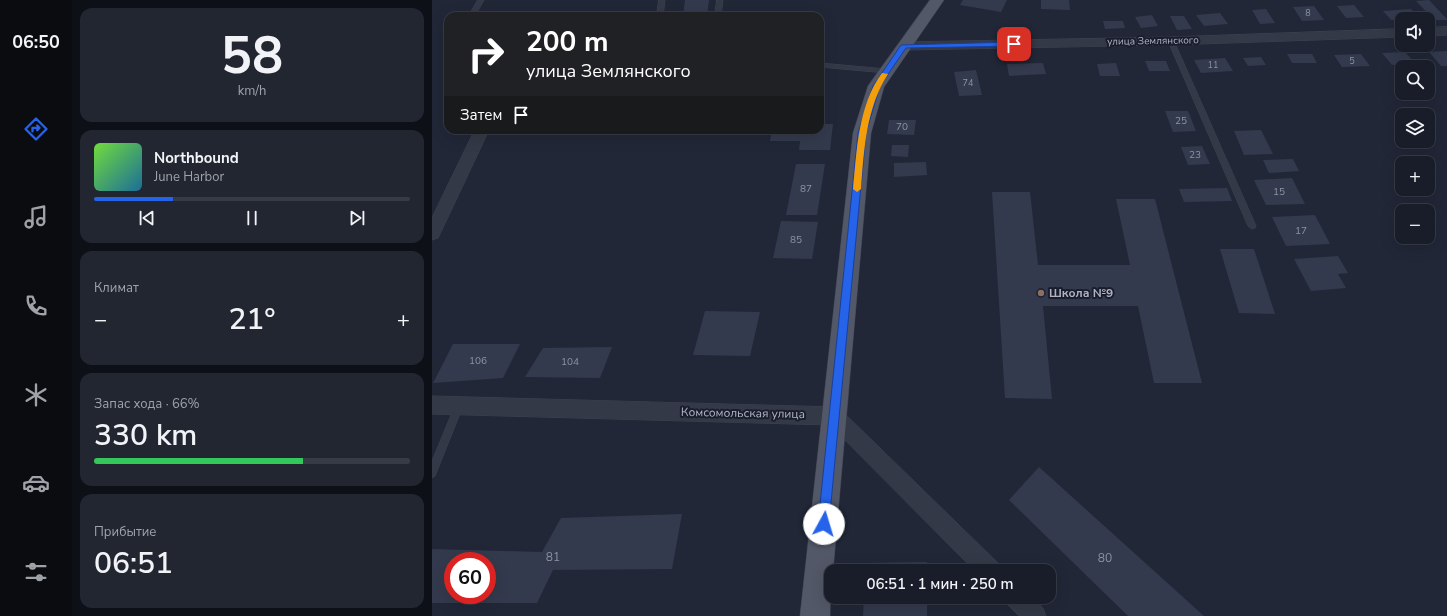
<!DOCTYPE html>
<html lang="ru">
<meta charset="utf-8">
<style>
body{margin:0;font-family:"Nunito Sans",sans-serif;background:#222631;color:#f1f3f6;height:100vh;display:flex;flex-direction:column;font-size:15px;white-space:nowrap}
*{box-sizing:border-box;margin:0}
p{font-size:13px;color:#9fa2a8}
.icon{flex:none;width:22px;height:22px;fill:none;stroke:currentColor;stroke-width:2;stroke-linecap:round;stroke-linejoin:round}
.map{position:relative;flex:1;overflow:hidden}
.drawer{display:flex;flex-direction:column;gap:8px;padding:8px;background:#0e1017;width:360px}
.drawer>*{flex:none}
.hud{position:absolute;left:12px;top:12px;width:380px;height:122px;border-radius:12px;box-shadow:0 4px 16px #0002,0 0 0 1px #373b46;background:#202124;color:#fff;overflow:hidden}
.buttons{position:absolute;left:963px;top:12px;display:grid;gap:8px}
.buttons a{display:grid;place-items:center;width:40px;height:40px;border-radius:8px;background:#191d29;box-shadow:0 4px 16px #0002,0 0 0 1px #373b46;font-size:20px}
.speed{position:absolute;left:12px;top:552px;display:flex;gap:8px;font-size:20px;font-weight:700;text-align:center}
.speed>*{display:grid;place-content:center;width:52px;height:52px;border-radius:50%;background:#191d29;box-shadow:0 4px 16px #0002,0 0 0 1px #373b46;line-height:1}
.speed .limit{border:6px solid #d22;background:#fff;color:#111}
.pin{position:absolute;display:grid;place-items:center;width:34px;height:34px;color:#fff;margin:-17px;border-radius:8px;box-shadow:0 2px 6px #0006}
.me{position:absolute;width:44px;margin:-22px;rotate:6deg;stroke-linejoin:round;filter:drop-shadow(0 0 3px #0008)}
.turn{display:flex;align-items:center;gap:14px;height:84px;padding:0 16px;font-size:18px}
.turn .icon{width:52px;height:52px;stroke-width:2.5}
.turn b{display:block;font-size:28px;line-height:34px}
.then{display:flex;align-items:center;height:38px;padding:0 16px;background:#0003;gap:8px;font-size:15px}
.big{font-size:30px;font-weight:600;line-height:1.1}
.drawer .widget{flex:1;display:flex;flex-direction:column;justify-content:center;gap:6px;min-width:0;padding:0 14px;border-radius:12px;background:#222631}
.drawer .dial{align-items:center;gap:0}
.dial b{font-size:52px;line-height:1}
.song{display:flex;align-items:center;gap:12px}
.cover{width:48px;height:48px;border-radius:6px;background:linear-gradient(135deg,hsl(100 70% 55%),hsl(200 70% 35%))}
.played{height:4px;border-radius:2px;background:linear-gradient(90deg,#2563eb 25%,#373b46 25%)}
.keys{display:flex;justify-content:space-around;direction:ltr}
.heat{display:flex;justify-content:space-between;align-items:center;font-size:22px;direction:ltr}
.charge{height:6px;border-radius:3px;background:linear-gradient(90deg,#34c759 66%,#373b46 0)}
.trip{position:absolute;left:392px;top:564px;width:232px;height:40px;border-radius:12px;background:#191d29;box-shadow:0 4px 16px #0002,0 0 0 1px #373b46;font-weight:600;line-height:40px;text-align:center}
main{display:flex;flex:1;min-height:0}
.tabs{display:flex;flex-direction:column;width:72px;justify-content:space-around;align-items:center;background:#0a0c10;color:#9fa2a8}
.tabs .icon{width:28px;height:28px}
.tabs .selected{color:#2563eb}
.tabs b{font-size:18px;color:#f1f3f6}
.map>svg:first-child{display:block}
.building{fill:#333a4d;fill-rule:evenodd}
.lines{fill:none;stroke-linecap:round;stroke-linejoin:round}
.lane-casing{stroke:#3e4251;stroke-width:1}
.street-casing{stroke:#3e4251;stroke-width:1}
.primary-casing{stroke:#3e4251;stroke-width:1}
.lane{fill:#343947;fill-rule:evenodd}
.street{fill:#343947;fill-rule:evenodd}
.primary{fill:#525867;fill-rule:evenodd}
.route{fill:#2563eb;stroke:#184099}
.slow{fill:#f59e0b}
.education-dot{fill:#8d6e63;stroke:#1a1e2c;stroke-width:1.5}
.labels{text-anchor:middle;dominant-baseline:central;stroke-width:4;stroke-linejoin:round;paint-order:stroke}
.far-number-label{font-size:9px;fill:#8e93a4}
.far-street-label{font-size:10px;fill:#afb3c4;stroke:#1a1e2c}
.number-label{font-size:10px;fill:#8e93a4}
.poi-label{font-size:12px;font-weight:bold;fill:#afb3c4;stroke:#1a1e2c;text-anchor:start}
.street-label{font-size:12px;fill:#afb3c4;stroke:#1a1e2c}
.near-number-label{font-size:12px;fill:#8e93a4}
</style>
<main>
<nav class="tabs">
<b>06:50</b>
<svg class="icon selected" aria-label="directions" viewBox="0 0 24 24"><path d="M12 3l9 9-9 9-9-9zM9 14v-3h6M13 9l2 2-2 2"/></svg>
<svg class="icon" aria-label="music" viewBox="0 0 24 24"><path d="M9 18V5l10-2v13"/><circle cx="6" cy="18" r="3"/><circle cx="16" cy="16" r="3"/></svg>
<svg class="icon" aria-label="phone" viewBox="0 0 24 24"><path d="M5 4h4l2 5-3 2q2 4 5 5l2-3 5 2v4C11 20 4 13 5 4z"/></svg>
<svg class="icon" aria-label="climate" viewBox="0 0 24 24"><path d="M12 3v18M4 7l16 10M4 17L20 7"/></svg>
<svg class="icon" aria-label="car" viewBox="0 0 24 24"><path d="M5 17H2v-5l4-1 3-4h7l3 4 3 1v5h-3M9 17h6M6 11h13"/><circle cx="7" cy="17" r="2"/><circle cx="17" cy="17" r="2"/></svg>
<svg class="icon" aria-label="filters" viewBox="0 0 24 24"><path d="M4 7h16M4 17h16"/><circle cx="9" cy="7" r="2"/><circle cx="15" cy="17" r="2"/></svg>
</nav>
<section class="drawer">
<div class="widget dial"><b>58</b><p>km/h</p></div>
<div class="widget">
<div class="song"><i class="cover"></i><div><b>Northbound</b><p>June Harbor</p></div></div>
<div class="played"></div>
<div class="keys"><svg class="icon" aria-label="previous" viewBox="0 0 24 24"><path d="M18 5L8 12l10 7zM5 5v14"/></svg><svg class="icon" aria-label="pause" viewBox="0 0 24 24"><path d="M8 5v14M16 5v14"/></svg><svg class="icon" aria-label="next" viewBox="0 0 24 24"><path d="M6 5l10 7-10 7zM19 5v14"/></svg></div>
</div>
<div class="widget"><p>Климат</p>
<div class="heat"><a>−</a><b class="big">21°</b><a>+</a></div>
</div>
<div class="widget"><p>Запас хода · 66%</p><b class="big">330 km</b><div class="charge"></div></div>
<div class="widget"><p>Прибытие</p><b class="big">06:51</b></div>
</section>
<div class="map">
<svg width="1015" height="616" viewBox="0 0 1015 616">
<rect width="100%" height="100%" fill="#212737"/>
<g class="building">
<path d="M253,0H277L275,16H251Z"/>
<path d="M531,0H575L569,12L528,5Z"/>
<path d="M609,0H637L638,10L609,9Z"/>
<path d="M997,0L1015,19V20H1002L984,1Z"/>
<path d="M922,5L932,17L914,18L905,6Z"/>
<path d="M882,6L892,20L870,21L861,7Z"/>
<path d="M834,9L843,23L828,24L820,10Z"/>
<path d="M979,9L987,18L959,20L951,11Z"/>
<path d="M788,13L796,24L772,26L764,15Z"/>
<path d="M720,15L726,26L709,28L703,17Z"/>
<path d="M738,16H752L760,29L745,30Z"/>
<path d="M671,21H691L693,28L673,29Z"/>
<path d="M1015,51V66H1009L997,52Z"/>
<path d="M973,52L983,63L960,65L950,53Z"/>
<path d="M855,54H880L885,63H860Z"/>
<path d="M929,54L938,66L910,67L902,55Z"/>
<path d="M829,57L834,65L816,66L811,58Z"/>
<path d="M793,58L801,71L769,73L762,60Z"/>
<path d="M713,61H734L738,71H717Z"/>
<path d="M611,63L614,74L577,76L575,64Z"/>
<path d="M684,63L688,76H668L665,64Z"/>
<path d="M544,70L550,95L527,96L522,72Z"/>
<path d="M733,111H756L764,131L741,132Z"/>
<path d="M457,120H484L482,135L455,134Z"/>
<path d="M388,124H401L398,150H367L368,141H338L340,130H388Z"/>
<path d="M829,130L841,154L812,155L802,131Z"/>
<path d="M460,145H477L476,157L459,156Z"/>
<path d="M770,146L778,164L756,165L749,147Z"/>
<path d="M861,159L867,171L837,173L831,160Z"/>
<path d="M494,162L495,175L462,177V163Z"/>
<path d="M364,164H393L385,215H354Z"/>
<path d="M860,178L873,204L834,205L822,180Z"/>
<path d="M795,188L800,201L752,202L747,189Z"/>
<path d="M560,192H598L606,265H698L684,199H723L770,383H722L706,306H611L620,399L573,398Z"/>
<path d="M883,215L898,244L854,246L840,217Z"/>
<path d="M349,221L386,222L380,259L341,258Z"/>
<path d="M788,249H822L843,314L807,313Z"/>
<path d="M906,256L916,273L906,274L914,288L879,291L862,259Z"/>
<path d="M273,311L328,312L318,356L261,355Z"/>
<path d="M21,344H88L71,378L1,383Z"/>
<path d="M180,347L168,378L93,377L111,348Z"/>
<path d="M607,467L772,616H696L577,500Z"/>
<path d="M250,514L240,569L121,570L105,603H0V549L110,552L129,518ZM21,561H55V595H21Z"/>
<path d="M495,562V571H433L434,563Z"/>
<path d="M432,597H495V616H431Z"/>
</g>
<g class="lines">
<defs>
<g id="lane">
<path d="M46,0H52L43,16H37Z"/>
<path d="M227,0H233L231,16H225Z"/>
<path d="M285,0H291L289,16H283Z"/>
<path d="M739,39L742,41L824,226L823,228L820,229L816,226L736,41Z"/>
<path d="M388,63L454,69L457,71L454,73L388,67Z"/>
<path d="M27,402L30,403L31,406L3,476L0,478V461L24,403Z"/>
</g>
<g id="street">
<path d="M1015,27V35L996,36V28Z"/>
<path d="M970,29V37L739,45L472,50L466,46L472,42L739,37Z"/>
<path d="M43,130H57L8,234L6,238L0,240V218Z"/>
<path d="M0,396L402,407L409,410L566,563L569,571H543L398,425L0,414Z"/>
<path d="M573,597H600L611,608L614,616H587L576,605Z"/>
</g>
<path id="primary" d="M498,0H512L452,87L439,133L401,571H399L398,616H368L421,133L436,86Z"/>
</defs>
<use href="#lane" class="lane-casing"/>
<use href="#street" class="street-casing"/>
<use href="#primary" class="primary-casing"/>
<use href="#lane" class="lane"/>
<use href="#street" class="street"/>
<use href="#primary" class="primary"/>
</g>
<path class="route" d="M582,42L584,43V46L474,48L448,86L434,133L397,524L396,527L392,529L388,527L386,524L426,133L441,86L469,45Z"/>
<path class="slow" d="M450,73L456,74C434,108 432,150 429,189L425,192L421,189C425,150 426,106 450,73Z"/>
<circle class="education-dot" cx="609" cy="293" r="4"/>
<g class="labels">
<g class="far-number-label">
<text x="876" y="13">8</text>
<text x="920" y="61">5</text>
<text x="781" y="65">11</text>
<text x="536" y="83">74</text>
</g>
<g class="far-street-label">
<text transform="translate(721 41) rotate(-1)">улица Землянского</text>
</g>
<g class="number-label">
<text x="749" y="121">25</text>
<text x="470" y="127">70</text>
<text x="763" y="155">23</text>
<text x="374" y="189">87</text>
<text x="847" y="192">15</text>
<text x="869" y="231">17</text>
<text x="364" y="240">85</text>
<text x="46" y="361">106</text>
<text x="138" y="362">104</text>
</g>
<g class="poi-label">
<text x="617" y="293">Школа №9</text>
</g>
<g class="street-label">
<text transform="translate(311 413) rotate(1)">Комсомольская улица</text>
</g>
<g class="near-number-label">
<text x="121" y="557">81</text>
<text x="673" y="558">80</text>
</g>
</g>
</svg>
<div class="buttons">
<a><svg class="icon" aria-label="sound" viewBox="0 0 24 24"><path d="M4 9h4l5-4v14l-5-4H4zM17 9q2 3 0 6"/></svg></a>
<a><svg class="icon" aria-label="search" viewBox="0 0 24 24"><circle cx="10" cy="10" r="6"/><path d="M15 15l6 6"/></svg></a>
<a><svg class="icon" aria-label="layers" viewBox="0 0 24 24"><path d="M12 4l9 5-9 5-9-5zM3 14l9 5 9-5"/></svg></a>
<a>+</a>
<a>−</a>
</div>
<div class="speed"><div class="limit">60</div></div>
<div class="pin" style="left:582px;top:44px;background:#d93025"><svg class="icon" aria-label="arrive" viewBox="0 0 24 24"><path d="M6 21V4h12l-3 4 3 4H6"/></svg></div>
<svg class="me" style="left:392px;top:524px" viewBox="-20 -20 40 40"><circle r="19" fill="#fff"/><path d="M0-13L10 11 0 6-10 11z" fill="#2563eb"/></svg>
<div class="trip">06:51 · 1 мин · 250 m</div>
<div class="hud">
<div class="turn"><svg class="icon" aria-label="right" viewBox="0 0 24 24"><path d="M7 20v-9h11M14 6l5 5-5 5"/></svg><div><b>200 m</b>улица Землянского</div></div>
<div class="then">Затем<svg class="icon" aria-label="arrive" viewBox="0 0 24 24"><path d="M6 21V4h12l-3 4 3 4H6"/></svg></div>
</div>
</div>
</main>
